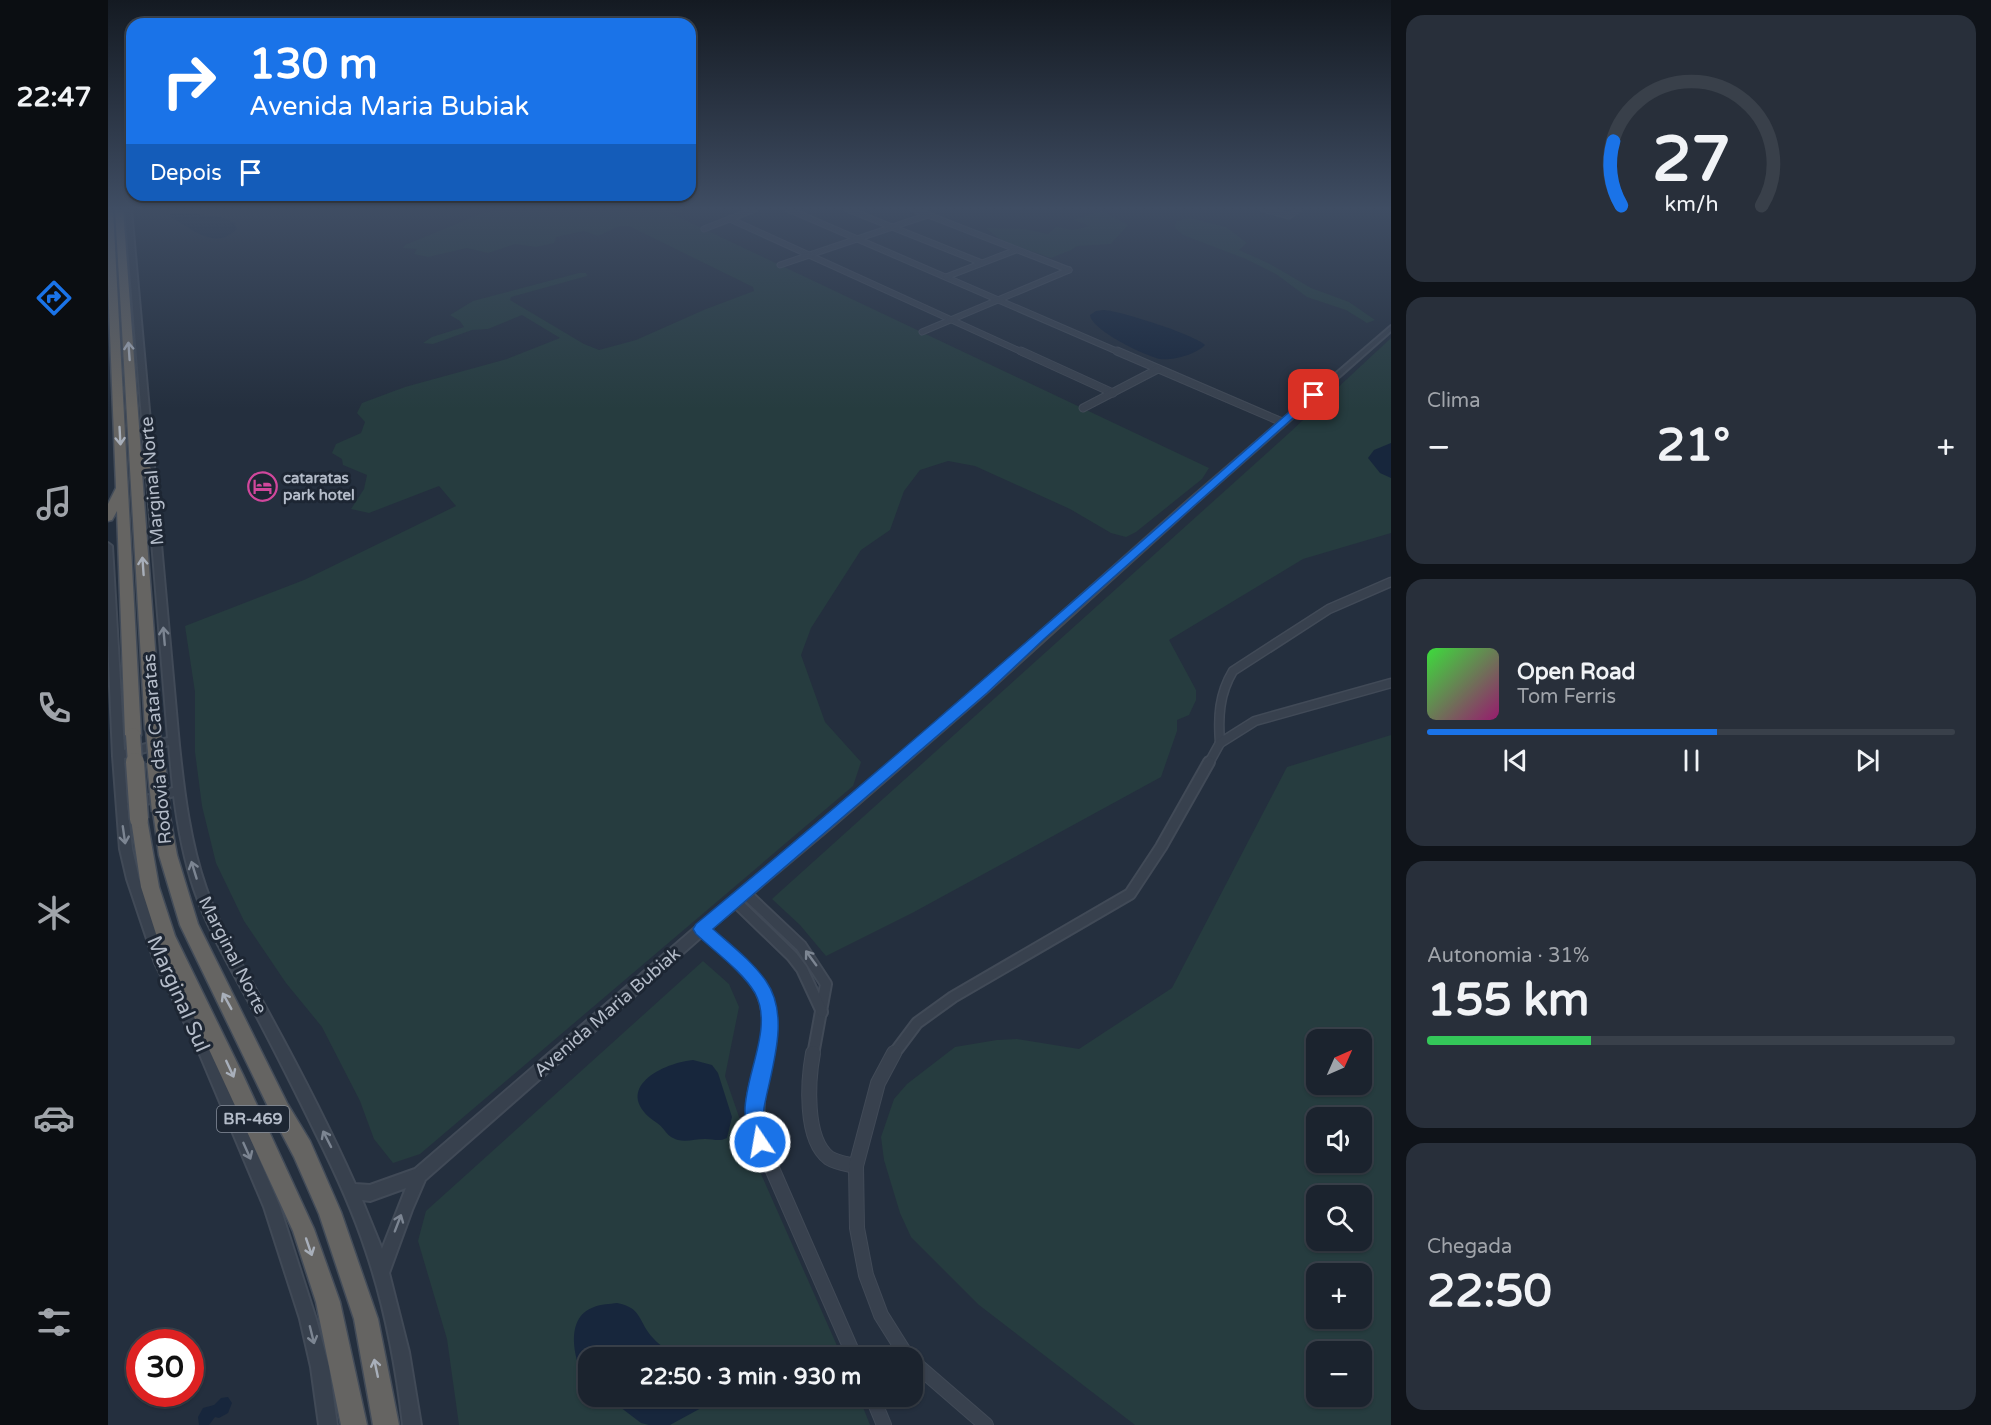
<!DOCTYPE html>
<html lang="pt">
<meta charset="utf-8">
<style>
body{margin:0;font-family:"Varela Round",sans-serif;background:#282f3a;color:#f1f3f6;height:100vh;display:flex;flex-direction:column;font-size:22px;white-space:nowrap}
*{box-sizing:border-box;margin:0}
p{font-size:20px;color:#a0a4aa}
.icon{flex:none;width:33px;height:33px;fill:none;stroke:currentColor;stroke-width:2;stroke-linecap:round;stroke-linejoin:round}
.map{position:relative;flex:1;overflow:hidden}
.sheet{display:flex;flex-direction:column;gap:15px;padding:15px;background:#0f1319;width:600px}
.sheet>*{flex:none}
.top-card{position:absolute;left:18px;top:18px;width:570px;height:183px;border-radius:18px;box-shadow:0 2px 4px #0004,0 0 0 2px #39404a;background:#1a73e8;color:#fff;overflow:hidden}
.needle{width:39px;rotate:45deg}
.fabs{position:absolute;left:1198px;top:1029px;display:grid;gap:12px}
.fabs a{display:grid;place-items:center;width:66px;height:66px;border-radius:12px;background:#1b232e;box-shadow:0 2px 4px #0004,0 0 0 2px #39404a;font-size:30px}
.speed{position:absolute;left:18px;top:1329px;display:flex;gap:12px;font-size:30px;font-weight:700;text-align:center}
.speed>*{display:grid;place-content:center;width:78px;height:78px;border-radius:50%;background:#1b232e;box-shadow:0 2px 4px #0004,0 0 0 2px #39404a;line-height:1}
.speed .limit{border:9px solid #d22;background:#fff;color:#111}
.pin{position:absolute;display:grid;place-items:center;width:51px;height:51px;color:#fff;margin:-26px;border-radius:12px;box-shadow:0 3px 9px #0006}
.me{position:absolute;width:66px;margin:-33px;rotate:348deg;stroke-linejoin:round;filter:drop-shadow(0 0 4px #0008)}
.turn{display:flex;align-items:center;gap:21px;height:126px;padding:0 24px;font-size:27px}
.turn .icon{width:78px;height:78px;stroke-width:2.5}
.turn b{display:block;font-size:42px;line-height:51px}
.then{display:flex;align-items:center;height:57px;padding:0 24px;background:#0003;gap:12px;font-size:22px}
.big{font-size:45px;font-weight:700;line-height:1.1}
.sheet .card{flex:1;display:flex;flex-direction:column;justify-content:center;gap:9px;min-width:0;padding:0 21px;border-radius:18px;background:#282f3a}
.sheet .dial{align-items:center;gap:0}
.dial svg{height:156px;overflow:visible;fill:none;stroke:#39404a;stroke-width:7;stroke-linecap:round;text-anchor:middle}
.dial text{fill:#f1f3f6;stroke:none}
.song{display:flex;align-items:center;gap:18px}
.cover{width:72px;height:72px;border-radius:9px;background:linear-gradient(135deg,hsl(120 70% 55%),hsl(320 70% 35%))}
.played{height:6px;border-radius:3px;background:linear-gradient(90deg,#1a73e8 55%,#39404a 55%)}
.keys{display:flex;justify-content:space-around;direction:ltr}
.heat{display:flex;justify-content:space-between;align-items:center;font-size:33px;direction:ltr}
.charge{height:9px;border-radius:4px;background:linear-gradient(90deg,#34c759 31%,#39404a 0)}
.trip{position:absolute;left:470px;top:1347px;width:345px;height:60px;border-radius:18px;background:#1b232e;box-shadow:0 2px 4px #0004,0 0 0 2px #39404a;font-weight:700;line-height:60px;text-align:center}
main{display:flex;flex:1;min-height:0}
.dock{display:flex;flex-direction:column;width:108px;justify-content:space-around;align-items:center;background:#0b0e12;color:#a0a4aa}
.dock .icon{width:42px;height:42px}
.dock .active{color:#1a73e8}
.dock b{font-size:27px;color:#f1f3f6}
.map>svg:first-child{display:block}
.green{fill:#263c3f;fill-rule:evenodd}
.water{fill:#17263c}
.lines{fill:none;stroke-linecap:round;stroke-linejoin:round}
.minor-far4-casing{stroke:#414a57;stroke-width:7}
.minor-far3-casing{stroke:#414a57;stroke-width:9}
.minor-far2-casing{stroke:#414a57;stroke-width:11}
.minor-far1-casing{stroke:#414a57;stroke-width:14}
.minor-casing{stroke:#414a57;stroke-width:16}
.tertiary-casing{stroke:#414a57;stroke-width:4}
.trunk-casing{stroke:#434c59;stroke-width:3}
.minor-far4{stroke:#38414e;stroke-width:5}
.minor-far3{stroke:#38414e;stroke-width:7}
.minor-far2{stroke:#38414e;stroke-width:8}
.minor-far1{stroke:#38414e;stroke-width:10}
.minor{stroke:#38414e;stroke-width:14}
.tertiary{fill:#38414e;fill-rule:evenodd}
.trunk{fill:#656462;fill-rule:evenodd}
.trunk-bridge-far1-casing{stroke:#434c59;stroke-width:17;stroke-linecap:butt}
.trunk-bridge-casing{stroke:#434c59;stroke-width:21;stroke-linecap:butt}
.trunk-bridge-far1{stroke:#656462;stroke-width:14}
.trunk-bridge{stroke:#656462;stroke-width:18}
.oneway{stroke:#a8afba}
.oneway2{stroke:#7c8592}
.route{fill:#1a73e8;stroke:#114b97;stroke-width:1.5}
.labels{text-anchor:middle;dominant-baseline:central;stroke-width:6;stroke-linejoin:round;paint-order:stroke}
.far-poi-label{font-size:15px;font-weight:bold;fill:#b4bcc9;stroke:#1d2633;text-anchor:start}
.shield{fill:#1d2633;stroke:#878f9c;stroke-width:1.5}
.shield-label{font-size:16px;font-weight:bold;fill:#b4bcc9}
.street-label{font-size:18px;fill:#b4bcc9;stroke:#1d2633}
.near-street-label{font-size:21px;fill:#b4bcc9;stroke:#1d2633}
</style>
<main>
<nav class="dock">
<b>22:47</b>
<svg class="icon active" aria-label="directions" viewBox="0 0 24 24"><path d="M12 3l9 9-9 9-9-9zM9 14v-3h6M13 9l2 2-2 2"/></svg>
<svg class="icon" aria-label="music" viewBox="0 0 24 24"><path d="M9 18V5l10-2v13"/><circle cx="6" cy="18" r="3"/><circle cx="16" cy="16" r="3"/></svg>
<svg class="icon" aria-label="phone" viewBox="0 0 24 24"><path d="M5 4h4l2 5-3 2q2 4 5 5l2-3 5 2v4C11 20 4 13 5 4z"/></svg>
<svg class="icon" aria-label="climate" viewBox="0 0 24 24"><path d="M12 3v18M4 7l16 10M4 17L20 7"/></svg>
<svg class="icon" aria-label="car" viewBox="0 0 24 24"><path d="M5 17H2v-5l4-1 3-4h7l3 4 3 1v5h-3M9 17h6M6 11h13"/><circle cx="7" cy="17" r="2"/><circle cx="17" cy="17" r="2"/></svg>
<svg class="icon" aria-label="filters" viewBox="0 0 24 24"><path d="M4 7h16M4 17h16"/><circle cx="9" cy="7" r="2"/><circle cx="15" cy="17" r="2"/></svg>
</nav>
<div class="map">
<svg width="1283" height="1425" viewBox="0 0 1283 1425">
<rect width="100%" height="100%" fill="#242f3e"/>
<g class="green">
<path d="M404,209H596L562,213L1101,468L1094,479L1028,532L1018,537L1003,533L962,509L867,466L840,461L812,470L796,491L782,530L753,550L703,628L693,655L717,722L753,762L745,786L312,1154L285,1163L266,1139L252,1101L214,1027L178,983L136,921L108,863L94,806L87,752V692L77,626L196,580L348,506L331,486L261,513L243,509L256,489L259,475L235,465L234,459L224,453L228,444L253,433L257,422L249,413L254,403L297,387L399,359L452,338L414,315L380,329L364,330L325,344L315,343L324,337L356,327L352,321L342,315L365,301L471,273H478L479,276L403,297L402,300L476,344L491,350L528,340L598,309L646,291L645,287L521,226H512L490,236L476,231L448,237L446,243L428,247L407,244L380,253L359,248L320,257L306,254L309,249L295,248L297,245L375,213Z"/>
<path d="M994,211L1020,225L1003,244L969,246L963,250L943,258L894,241L878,228L917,229L940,234L948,227L965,230L982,226L965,220Z"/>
<path d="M1082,218L1118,227L1139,243L1131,250L1162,264L1203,288L1241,302L1267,320L1259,323L1238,310L1199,297L1168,274L1138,259L1075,235L1067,228L1068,221Z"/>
<path d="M1283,338V533L1195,559L1061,640L1088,690V700L1081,715L1069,720V731L1053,777L806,912L718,956L692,925L664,899L1180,434Z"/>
<path d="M1283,735V1425H1027L871,1305L803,1237L792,1213L776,1160L773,1137L786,1099L799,1084L847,1047L889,1040L909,1039L971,1049L1064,988L1179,767ZM1209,1040H1254V1084H1209ZM1209,1118H1254V1162H1209ZM1209,1196H1254V1240H1209ZM1209,1274H1254V1318H1209ZM1209,1352H1254V1396H1209Z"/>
<path d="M595,961L621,984L631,1007L617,1076L642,1149L734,1357L480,1358V1396L751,1397L762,1425H351L339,1339L310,1241L318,1211Z"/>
</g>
<g class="water">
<path d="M75,212L117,218L127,223L129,229C106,252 83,227 62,217V214Z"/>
<path d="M996,310C1013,311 1087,335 1097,345C1089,354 1064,361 1052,359C1037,356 983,330 982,315L988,311Z"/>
<path d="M1283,443V478L1272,473L1260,458L1266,450Z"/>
<path d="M585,1060L604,1065L610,1073L624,1117L619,1138C610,1142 607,1139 597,1139C588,1139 579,1142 570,1140C557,1136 558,1129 549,1123C503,1092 549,1064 585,1060Z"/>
<path d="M509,1303C535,1308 530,1322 545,1338C552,1346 563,1352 572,1357L480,1358V1386C467,1365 454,1318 486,1307C493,1304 502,1304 509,1303Z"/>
<path d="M120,1397L124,1403L120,1413L111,1418L107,1417L101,1425H91L90,1417L95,1408L106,1405L113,1398Z"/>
<path d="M488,1397H599L595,1407L562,1425H541L533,1423L512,1407Z"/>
</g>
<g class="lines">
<defs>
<g id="minor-far4">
<path d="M680,209L1013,353"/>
<path d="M739,209L874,263"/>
<path d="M805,209L961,270"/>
<path d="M1155,209L1181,216L1191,209"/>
<path d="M622,219L916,353"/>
<path d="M596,229L647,209"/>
<path d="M672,265L820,215"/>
<path d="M838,277L908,250"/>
<path d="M814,332L961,270"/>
</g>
<g id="minor-far3">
<path d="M913,351L1005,393"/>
<path d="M1009,351L1174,422"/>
<path d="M975,408L1050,369"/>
</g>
<g id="minor-far2">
<path d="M1112,743C1110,717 1111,694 1125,671L1221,609L1283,582"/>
<path d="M1101,763L1112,743L1147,721L1283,683"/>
</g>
<g id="minor-far1">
<path d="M637,893L693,946L718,984L705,1055"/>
<path d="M627,901L684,956L694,969L714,1012"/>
<path d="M594,929C639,972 671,985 657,1055"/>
<path d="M785,1055L809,1023L845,997L1022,894L1053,847L1101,762"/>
</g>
<g id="minor">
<path d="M657,1053C652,1084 646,1110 652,1141L747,1358"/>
<path d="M705,1053C700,1080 696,1139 721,1158C729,1163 739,1164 748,1166"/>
<path d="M786,1053L770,1083L748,1166L749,1228L758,1275L773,1315L800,1358"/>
<path d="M804,1361L878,1425"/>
<path d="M764,1396L776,1425"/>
</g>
<path id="tertiary" d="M17,209H23L71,745C76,793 82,842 98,888C112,929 136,967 157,1006C189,1064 220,1124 247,1184L262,1185L307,1169L590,925L718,819L870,687L1082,499L1283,326V331L1088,503L878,693L726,825L598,933L317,1180L304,1210L281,1273L301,1352L313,1425H295C288,1366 277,1307 258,1251C245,1211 227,1172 208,1134C187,1091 165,1047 142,1004C122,967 100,930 86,889C76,859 70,827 66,796L25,808L21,807L19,804L24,849L31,879L60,962L100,1041L172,1207L208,1319L221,1367L229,1425H211L203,1367L192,1319L156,1207L90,1050L47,963L19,879L12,849L5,756L0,640V543L4,546L16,750L60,738ZM61,745L65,788L21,801L19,804L16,758ZM298,1188L274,1249L254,1200L262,1201Z"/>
<g id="trunk">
<path d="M0,209H5L33,735L30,739H20L17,735L9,511L4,520L0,521V504L8,488L0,283Z"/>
<path d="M7,209H15L33,453L49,478L47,480H39L34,473L53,729L50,733H40L37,729Z"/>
<path d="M53,805L59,806L61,811L69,855L90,924L179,1103L202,1141L233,1212L270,1319L291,1425H265L246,1319L211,1214L186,1157L165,1117L72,925L51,855L45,811L47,806Z"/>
<path d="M31,812L37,814L39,819L51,887L67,936L135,1075L206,1229L232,1302L259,1425H233L208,1302L185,1231L49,937L33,887L23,819L25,814Z"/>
</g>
</defs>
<use href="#minor-far4" class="minor-far4-casing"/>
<use href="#minor-far3" class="minor-far3-casing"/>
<use href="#minor-far2" class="minor-far2-casing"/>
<use href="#minor-far1" class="minor-far1-casing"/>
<use href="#minor" class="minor-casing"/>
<use href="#tertiary" class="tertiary-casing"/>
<use href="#trunk" class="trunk-casing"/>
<use href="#minor-far4" class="minor-far4"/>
<use href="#minor-far3" class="minor-far3"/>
<use href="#minor-far2" class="minor-far2"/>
<use href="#minor-far1" class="minor-far1"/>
<use href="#minor" class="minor"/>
<use href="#tertiary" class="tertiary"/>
<use href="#trunk" class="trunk"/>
<defs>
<g id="trunk-bridge-far1">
<path d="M45,729L48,763"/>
<path d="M25,735L27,763"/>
</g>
<g id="trunk-bridge">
<path d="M27,762L31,819"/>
<path d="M48,762L53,811"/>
</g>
</defs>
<use href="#trunk-bridge-far1" class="trunk-bridge-far1-casing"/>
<use href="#trunk-bridge" class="trunk-bridge-casing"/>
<use href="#trunk-bridge-far1" class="trunk-bridge-far1"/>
<use href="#trunk-bridge" class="trunk-bridge"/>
</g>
<defs><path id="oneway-shaft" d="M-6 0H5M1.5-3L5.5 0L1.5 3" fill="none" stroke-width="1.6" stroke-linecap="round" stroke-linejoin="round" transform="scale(1.5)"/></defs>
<g class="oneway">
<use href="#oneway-shaft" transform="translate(21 351) rotate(-94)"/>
<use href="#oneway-shaft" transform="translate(12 436) rotate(87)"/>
<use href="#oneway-shaft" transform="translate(35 566) rotate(-94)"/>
<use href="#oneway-shaft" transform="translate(119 1001) rotate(-119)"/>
<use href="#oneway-shaft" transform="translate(122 1069) rotate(65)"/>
<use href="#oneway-shaft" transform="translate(201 1247) rotate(71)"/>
<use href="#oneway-shaft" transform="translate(268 1368) rotate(-102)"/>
</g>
<g class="oneway2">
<use href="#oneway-shaft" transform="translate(56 636) rotate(-95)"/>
<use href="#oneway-shaft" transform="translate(16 835) rotate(82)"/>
<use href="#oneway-shaft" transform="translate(86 870) rotate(-107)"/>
<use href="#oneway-shaft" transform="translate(703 958) rotate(-126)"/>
<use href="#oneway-shaft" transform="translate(219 1139) rotate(-117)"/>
<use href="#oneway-shaft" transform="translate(139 1151) rotate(66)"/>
<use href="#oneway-shaft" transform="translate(290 1223) rotate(-69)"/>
<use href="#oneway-shaft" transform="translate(204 1335) rotate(76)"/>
</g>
<linearGradient id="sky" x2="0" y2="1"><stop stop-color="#141a22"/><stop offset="0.51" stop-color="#3f4d63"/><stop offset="1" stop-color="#3f4d63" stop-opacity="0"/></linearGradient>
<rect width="1283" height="409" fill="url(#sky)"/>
<path class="route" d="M1203,393L1211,395L936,639L879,693L605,929C623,945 644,961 658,981C683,1017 663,1069 656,1108C654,1122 665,1135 659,1149L652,1151L646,1149C641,1138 637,1124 637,1112C636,1076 666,1028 647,993C634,971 607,952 588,934L585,929L588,924C797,751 999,571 1203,393Z"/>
<defs>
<symbol id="hotel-ring" viewBox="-11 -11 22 22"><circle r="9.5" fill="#1d2633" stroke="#d1479c" stroke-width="1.5"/><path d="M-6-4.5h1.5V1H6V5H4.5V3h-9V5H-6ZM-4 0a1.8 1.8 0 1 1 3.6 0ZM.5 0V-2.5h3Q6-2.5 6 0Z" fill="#d1479c"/></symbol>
</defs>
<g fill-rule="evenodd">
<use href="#hotel-ring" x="138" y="470" width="33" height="33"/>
</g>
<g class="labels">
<g class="far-poi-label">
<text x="175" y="478">cataratas<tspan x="175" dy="17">park hotel</tspan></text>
</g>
<rect class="shield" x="109" y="1106" width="72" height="26" rx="4.5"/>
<g class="shield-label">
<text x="145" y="1119">BR-469</text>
</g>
<g class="street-label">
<text transform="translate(44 481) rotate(-95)">Marginal Norte</text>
<text transform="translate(49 749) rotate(-95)">Rodovía das Cataratas</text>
<text transform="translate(125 955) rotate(63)">Marginal Norte</text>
<text transform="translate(499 1012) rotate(-41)">Avenida Maria Bubiak</text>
</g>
<g class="near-street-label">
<text transform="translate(70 994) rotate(66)">Marginal Sul</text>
</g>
</g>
</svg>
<div class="fabs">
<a><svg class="needle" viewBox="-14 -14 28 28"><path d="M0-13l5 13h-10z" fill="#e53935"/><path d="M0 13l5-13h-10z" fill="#a0a4aa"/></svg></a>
<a><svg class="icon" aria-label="sound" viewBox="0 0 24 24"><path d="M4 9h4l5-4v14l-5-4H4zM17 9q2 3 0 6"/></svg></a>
<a><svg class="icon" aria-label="search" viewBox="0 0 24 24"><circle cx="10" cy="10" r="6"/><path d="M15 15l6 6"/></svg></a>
<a>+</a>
<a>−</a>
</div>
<div class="speed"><div class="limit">30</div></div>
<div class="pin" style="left:1206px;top:395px;background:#d93025"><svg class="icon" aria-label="arrive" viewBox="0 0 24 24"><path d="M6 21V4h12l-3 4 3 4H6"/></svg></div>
<svg class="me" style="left:652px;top:1142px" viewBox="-20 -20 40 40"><circle r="17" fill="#1a73e8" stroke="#fff" stroke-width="3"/><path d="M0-11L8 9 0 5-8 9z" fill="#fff"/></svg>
<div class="trip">22:50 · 3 min · 930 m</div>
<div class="top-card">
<div class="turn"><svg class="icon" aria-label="right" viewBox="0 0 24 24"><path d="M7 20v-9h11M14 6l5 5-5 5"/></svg><div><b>130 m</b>Avenida Maria Bubiak</div></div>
<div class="then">Depois<svg class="icon" aria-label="arrive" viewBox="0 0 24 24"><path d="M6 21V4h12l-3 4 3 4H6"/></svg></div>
</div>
</div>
<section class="sheet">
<div class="card dial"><svg viewBox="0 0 100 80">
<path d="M14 69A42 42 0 1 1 86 69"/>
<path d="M14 69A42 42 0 0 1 10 36" stroke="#1a73e8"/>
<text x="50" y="56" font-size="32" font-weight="700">27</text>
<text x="50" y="72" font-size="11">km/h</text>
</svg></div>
<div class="card"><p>Clima</p>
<div class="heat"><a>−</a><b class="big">21°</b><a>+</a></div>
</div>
<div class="card">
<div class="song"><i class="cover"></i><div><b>Open Road</b><p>Tom Ferris</p></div></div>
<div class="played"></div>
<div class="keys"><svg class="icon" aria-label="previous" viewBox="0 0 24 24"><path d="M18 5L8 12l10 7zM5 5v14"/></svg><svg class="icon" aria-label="pause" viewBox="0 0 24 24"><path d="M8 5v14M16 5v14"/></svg><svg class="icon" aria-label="next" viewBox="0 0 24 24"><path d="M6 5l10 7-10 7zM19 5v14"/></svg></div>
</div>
<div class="card"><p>Autonomia · 31%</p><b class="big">155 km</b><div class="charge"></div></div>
<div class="card"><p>Chegada</p><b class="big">22:50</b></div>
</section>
</main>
